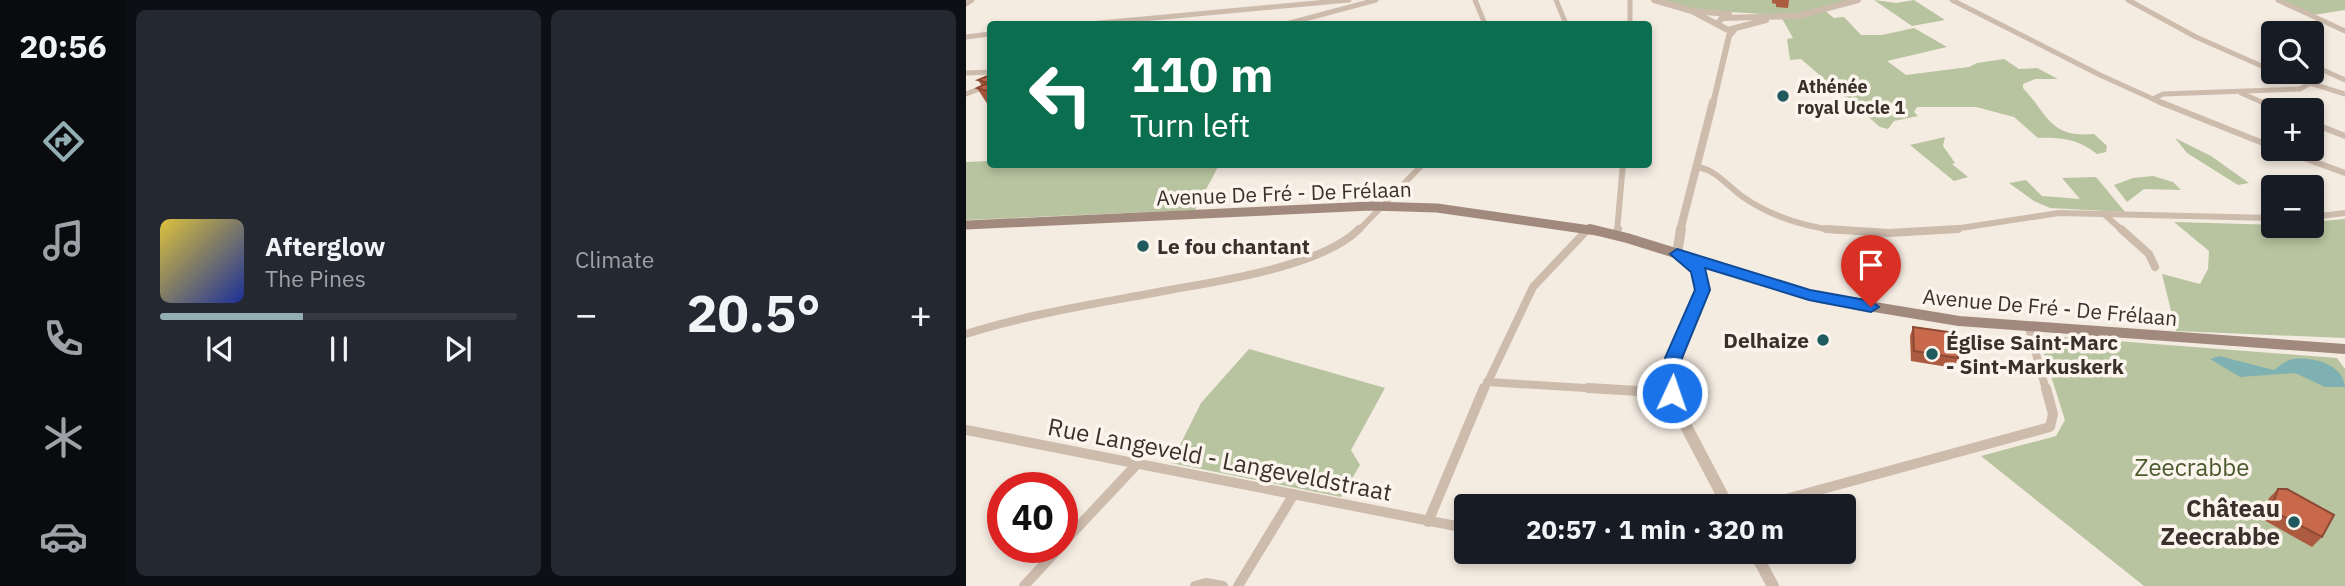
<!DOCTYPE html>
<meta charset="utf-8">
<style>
body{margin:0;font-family:"IBM Plex Sans",sans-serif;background:#242831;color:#f1f3f6;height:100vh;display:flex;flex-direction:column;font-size:26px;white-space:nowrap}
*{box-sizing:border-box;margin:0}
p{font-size:23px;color:#9ea1a6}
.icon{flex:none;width:38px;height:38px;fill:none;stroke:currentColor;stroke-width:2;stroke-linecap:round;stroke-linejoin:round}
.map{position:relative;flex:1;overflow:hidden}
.side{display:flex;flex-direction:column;gap:10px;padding:10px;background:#0d0f14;width:840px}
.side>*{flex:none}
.top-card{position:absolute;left:21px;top:21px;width:665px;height:147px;border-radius:7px;box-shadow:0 4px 10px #0003;background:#0b6e4f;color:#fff;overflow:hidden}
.buttons{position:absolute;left:1295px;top:21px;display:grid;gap:14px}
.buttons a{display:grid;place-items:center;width:63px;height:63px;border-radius:7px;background:#171b24;box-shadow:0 4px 10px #0003;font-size:35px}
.speed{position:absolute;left:21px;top:472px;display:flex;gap:14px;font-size:35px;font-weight:700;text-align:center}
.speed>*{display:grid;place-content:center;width:91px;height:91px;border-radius:50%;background:#171b24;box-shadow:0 4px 10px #0003;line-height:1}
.speed .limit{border:10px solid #d22;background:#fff;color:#111}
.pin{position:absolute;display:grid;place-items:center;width:60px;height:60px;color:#fff;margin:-72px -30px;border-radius:50% 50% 50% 0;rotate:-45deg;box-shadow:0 0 7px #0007}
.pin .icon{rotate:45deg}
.me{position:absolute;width:77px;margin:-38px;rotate:3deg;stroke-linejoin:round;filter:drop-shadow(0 0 5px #0008)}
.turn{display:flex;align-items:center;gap:24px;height:147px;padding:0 28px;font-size:32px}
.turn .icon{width:91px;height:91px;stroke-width:2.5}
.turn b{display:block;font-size:49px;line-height:60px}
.big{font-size:52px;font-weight:700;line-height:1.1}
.side .widget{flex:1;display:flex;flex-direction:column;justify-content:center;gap:10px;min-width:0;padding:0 24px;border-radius:10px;background:#242831}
.song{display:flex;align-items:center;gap:21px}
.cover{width:84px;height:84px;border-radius:10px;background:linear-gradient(135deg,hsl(50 70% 55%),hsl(230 70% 35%))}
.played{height:7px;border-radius:4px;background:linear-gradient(90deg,#92aeb2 40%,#363941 40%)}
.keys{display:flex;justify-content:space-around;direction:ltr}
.heat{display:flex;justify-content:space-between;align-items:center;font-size:38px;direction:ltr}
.side .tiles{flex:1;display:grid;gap:10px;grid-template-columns:repeat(2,1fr)}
.trip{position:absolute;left:488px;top:494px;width:402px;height:70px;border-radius:7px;background:#171b24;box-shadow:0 4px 10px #0003;font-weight:700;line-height:70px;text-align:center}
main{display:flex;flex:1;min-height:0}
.tabs{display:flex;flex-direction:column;width:126px;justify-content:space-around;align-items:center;background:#090b0e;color:#9ea1a6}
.tabs .icon{width:49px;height:49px}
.tabs .active{color:#92aeb2}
.tabs b{font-size:32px;color:#f1f3f6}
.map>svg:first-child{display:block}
.green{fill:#b8c4a0}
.water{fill:#7fb0b2}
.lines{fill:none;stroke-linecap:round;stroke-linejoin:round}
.minor-far3{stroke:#cdbbac;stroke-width:5}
.minor-far2{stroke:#cdbbac;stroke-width:6}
.minor-far1{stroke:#cdbbac;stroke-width:8}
.minor{stroke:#cdbbac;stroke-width:10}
.tertiary-far3{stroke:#cdbbac;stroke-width:6}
.tertiary-far2{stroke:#cdbbac;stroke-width:8}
.tertiary-far1{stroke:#cdbbac;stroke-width:10}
.tertiary{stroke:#cdbbac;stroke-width:12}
.secondary-far1{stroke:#a18a7d;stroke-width:9}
.secondary{stroke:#a18a7d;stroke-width:10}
.wall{fill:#ac5a40}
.building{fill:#c8694b;stroke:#8c4a34;stroke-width:2}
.route{fill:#1a73e8;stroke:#114b97;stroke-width:2}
.poi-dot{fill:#1f5a5e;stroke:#fbf5ee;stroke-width:2.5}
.labels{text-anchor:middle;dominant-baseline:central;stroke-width:7;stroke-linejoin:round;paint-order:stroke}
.far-poi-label{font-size:18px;font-weight:bold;fill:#3b302b;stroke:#fbf5ee;text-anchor:start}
.street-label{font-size:21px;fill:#3b302b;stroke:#fbf5ee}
.poi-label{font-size:21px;font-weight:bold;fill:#3b302b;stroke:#fbf5ee;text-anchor:start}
.near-street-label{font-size:24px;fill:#3b302b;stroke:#fbf5ee}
.near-park-label{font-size:24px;fill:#4a5a2e;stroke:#fbf5ee}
.near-poi-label{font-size:24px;font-weight:bold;fill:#3b302b;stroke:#fbf5ee;text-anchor:end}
</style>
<main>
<nav class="tabs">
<b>20:56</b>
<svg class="icon active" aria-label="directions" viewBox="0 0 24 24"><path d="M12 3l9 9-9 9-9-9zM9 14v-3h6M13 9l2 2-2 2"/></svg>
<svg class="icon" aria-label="music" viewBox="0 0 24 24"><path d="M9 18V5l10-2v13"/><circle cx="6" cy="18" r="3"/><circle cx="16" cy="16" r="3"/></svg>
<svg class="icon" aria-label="phone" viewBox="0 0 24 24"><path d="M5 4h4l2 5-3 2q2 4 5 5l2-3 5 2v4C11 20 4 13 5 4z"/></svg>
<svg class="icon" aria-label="climate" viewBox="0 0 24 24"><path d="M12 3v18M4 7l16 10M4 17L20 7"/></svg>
<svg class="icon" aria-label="car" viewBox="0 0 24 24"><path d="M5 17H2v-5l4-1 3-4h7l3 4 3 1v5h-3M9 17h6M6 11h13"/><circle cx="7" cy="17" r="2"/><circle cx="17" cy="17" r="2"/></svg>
</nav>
<section class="side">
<div class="tiles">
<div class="widget">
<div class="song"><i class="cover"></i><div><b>Afterglow</b><p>The Pines</p></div></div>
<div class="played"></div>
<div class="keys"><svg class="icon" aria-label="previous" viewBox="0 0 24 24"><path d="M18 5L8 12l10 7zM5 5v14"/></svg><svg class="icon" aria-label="pause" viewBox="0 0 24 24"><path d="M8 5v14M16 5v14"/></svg><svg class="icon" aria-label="next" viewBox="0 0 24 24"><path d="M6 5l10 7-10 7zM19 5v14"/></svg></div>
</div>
<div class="widget"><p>Climate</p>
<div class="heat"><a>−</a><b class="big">20.5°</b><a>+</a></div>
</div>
</div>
</section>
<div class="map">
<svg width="1379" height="586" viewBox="0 0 1379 586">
<rect width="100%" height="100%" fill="#f4ebe1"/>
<g class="green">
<path d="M692,0H884L857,9L868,18L878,17L895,35H916L948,28L981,47L921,61L940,75L1003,67L1011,63L1038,59L1053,69L1071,68L1092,79H1069L1057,84V88C1083,116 1084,138 1128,134L1141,146L1140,152L1131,154C1112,139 1095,137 1072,138L1048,117L1010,107H951L948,112L952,116L928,121L922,129L914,127L835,59L824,60L821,39L827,38L814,15L731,10Z"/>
<path d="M908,0L930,3L948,0L979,20L946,26Z"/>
<path d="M1315,0H1379V10L1347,15Z"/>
<path d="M979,137L977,146L989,163L986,164L1002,177L988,181L944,145Z"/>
<path d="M1209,138L1245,156L1283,183L1272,185L1221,153Z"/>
<path d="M24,161V164L253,165L229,210L0,220V162Z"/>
<path d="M1187,176L1207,182L1215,190L1178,189L1161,202L1148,185L1167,178Z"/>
<path d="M1130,177L1159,212L1084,208L1068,201L1043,183L1060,180L1076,196L1114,199L1096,178Z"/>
<path d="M1379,219V338L1210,331L1196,274L1234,284L1242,269L1243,251L1208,222L1346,226V222Z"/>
<path d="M1072,335L1371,358L1379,369V586H1178L1015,456L1090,436L1099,420Z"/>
<path d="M283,349L419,388L385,450L394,465L375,497L205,463L235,403Z"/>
</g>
<path class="water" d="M1253,356L1308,370C1312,367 1318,362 1323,360C1343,355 1377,363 1379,387H1359L1329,373L1274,377L1244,359Z"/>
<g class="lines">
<g class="minor-far3">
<path d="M509,0L519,24"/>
<path d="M590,0L600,24"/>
<path d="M664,0V24"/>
<path d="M986,0L1134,75L1198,104"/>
<path d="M1162,0L1230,37L1307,71"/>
<path d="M1312,0L1379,31"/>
<path d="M0,4L6,0"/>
<path d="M123,24L383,0"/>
<path d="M320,24L410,0"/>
<path d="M0,37L24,34"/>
<path d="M1346,65L1379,80"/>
<path d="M1309,72L1379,94"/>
<path d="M0,73L24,72"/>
<path d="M1275,93L1300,104"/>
<path d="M0,94L24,85"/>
<path d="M1187,99L1197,94L1334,89L1344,83"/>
</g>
<g class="minor-far2">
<path d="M1194,102L1307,147"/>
<path d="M1296,102L1316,110"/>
<path d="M1346,123L1379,136"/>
<path d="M1313,149L1379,173"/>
<path d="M732,167C752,171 761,186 777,197C806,217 839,227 874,231"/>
<path d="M1138,214L1157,231"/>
<path d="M1346,217L1379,213"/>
<path d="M392,231L457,164"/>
<path d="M620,231L622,229"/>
<path d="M651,231L657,164"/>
<path d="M975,231L1093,213L1307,218"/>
</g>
<g class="minor-far1">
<path d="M860,229L923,233L992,229"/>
<path d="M1155,229L1183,254L1189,267"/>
<path d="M649,235L652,229"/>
<path d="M1063,328L1080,390"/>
<path d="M0,334C66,313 135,303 203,290C253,281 357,266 393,229"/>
<path d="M521,382L652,390"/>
<path d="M518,390L567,287L622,229"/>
</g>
<g class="minor">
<path d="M622,388L706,393"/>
<path d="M0,430L500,528"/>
<path d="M794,506L1084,427L1087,414L1080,388"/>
<path d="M462,522L518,388"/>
<path d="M96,544L172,463"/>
<path d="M58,586L93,548"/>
<path d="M229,586L240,583L257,586"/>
<path d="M272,586L328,494"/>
</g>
<g class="tertiary-far3">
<path d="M688,0L726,11L763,14"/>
<path d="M726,11L762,30L800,20"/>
<path d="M752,23L756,18L832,16L892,0"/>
<path d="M747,104L763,36L768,30"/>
</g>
<path class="tertiary-far2" d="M714,231L747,102"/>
<path class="tertiary-far1" d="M706,390C708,376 707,359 712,346C722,317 741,303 733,269L711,254L715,229"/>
<g class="tertiary">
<path d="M707,388L712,411L762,506"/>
<path d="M788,551L807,586"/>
</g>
<path class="secondary-far1" d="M0,225L405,206L471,208L631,231"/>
<path class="secondary" d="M624,229L661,238L854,298L993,321L1379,349"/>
</g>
<g class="wall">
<path d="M806,0H823L822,8L810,7V4L806,3Z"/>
<path d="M24,75V105H22L11,88L16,86L12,80Z"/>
<path d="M947,327L983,337L992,358L988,368L945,361L944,336Z"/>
<path d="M1312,489L1356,537L1346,547L1296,519L1303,498Z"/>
</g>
<g class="building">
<path d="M24,75V92L11,88L22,83L12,80Z"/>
<path d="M947,327L983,332V337L990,338L992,358L948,351Z"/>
<path d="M1312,489H1321L1368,515L1356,537L1305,510Z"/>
</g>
<path class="route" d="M711,249L844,290L905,301L913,307L905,312L843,300L739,268L744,290L716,358L715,393L713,398H700L697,393L699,358L729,290L725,272L704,254Z"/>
<g class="poi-dot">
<circle cx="817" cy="96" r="7"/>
<circle cx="177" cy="246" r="7"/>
<circle cx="857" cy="340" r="7"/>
<circle cx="966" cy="354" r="7"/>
<circle cx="1328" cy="522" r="7"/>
</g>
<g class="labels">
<g class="far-poi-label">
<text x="831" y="86">Athénée<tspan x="831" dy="21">royal Uccle 1</tspan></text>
</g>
<g class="street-label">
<text transform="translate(318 193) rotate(-2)">Avenue De Fré - De Frélaan</text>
<text transform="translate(1084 307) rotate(5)">Avenue De Fré - De Frélaan</text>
</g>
<g class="poi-label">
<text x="191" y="246">Le fou chantant</text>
<text x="843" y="340" text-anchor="end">Delhaize</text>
<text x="980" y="342">Église Saint-Marc<tspan x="980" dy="24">- Sint-Markuskerk</tspan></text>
</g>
<g class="near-street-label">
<text transform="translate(254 459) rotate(11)">Rue Langeveld - Langeveldstraat</text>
</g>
<g class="near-park-label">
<text x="1226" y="467">Zeecrabbe</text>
</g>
<g class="near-poi-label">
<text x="1314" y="508">Château<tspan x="1314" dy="28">Zeecrabbe</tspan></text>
</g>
</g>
</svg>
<div class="buttons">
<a><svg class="icon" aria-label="search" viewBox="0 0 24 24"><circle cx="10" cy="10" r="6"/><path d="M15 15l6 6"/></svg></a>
<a>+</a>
<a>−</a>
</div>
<div class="speed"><div class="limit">40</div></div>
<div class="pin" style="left:905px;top:307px;background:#d93025"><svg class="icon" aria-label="arrive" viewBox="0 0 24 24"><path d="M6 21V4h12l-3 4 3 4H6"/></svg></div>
<svg class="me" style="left:706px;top:393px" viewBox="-20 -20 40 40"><circle r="17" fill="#1a73e8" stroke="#fff" stroke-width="3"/><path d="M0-11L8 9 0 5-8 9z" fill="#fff"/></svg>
<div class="trip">20:57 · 1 min · 320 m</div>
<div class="top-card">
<div class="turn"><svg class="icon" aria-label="left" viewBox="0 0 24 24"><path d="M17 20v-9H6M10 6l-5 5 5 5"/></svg><div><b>110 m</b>Turn left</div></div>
</div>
</div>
</main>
